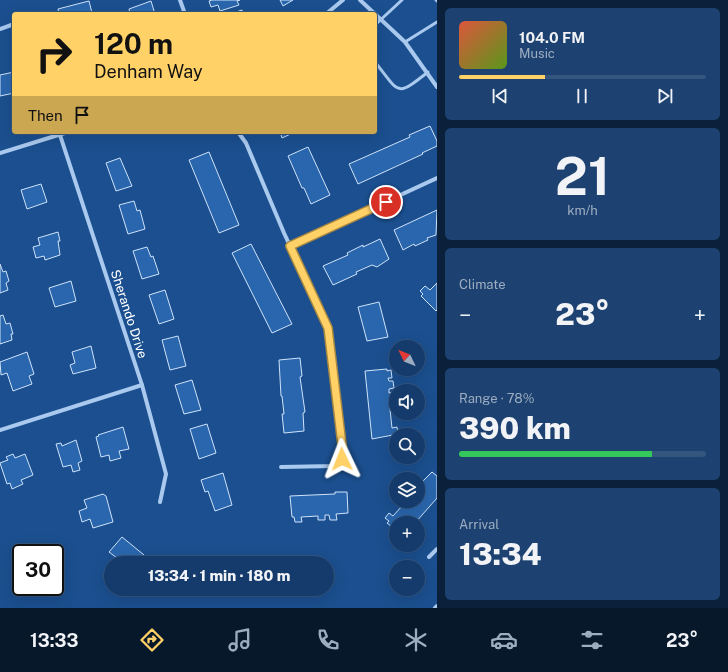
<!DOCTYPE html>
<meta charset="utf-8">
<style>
body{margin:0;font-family:"Public Sans",sans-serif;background:#1d4271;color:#f1f3f6;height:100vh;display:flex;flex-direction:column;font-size:15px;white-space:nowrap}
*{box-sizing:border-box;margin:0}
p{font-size:13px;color:#9dadc1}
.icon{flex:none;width:22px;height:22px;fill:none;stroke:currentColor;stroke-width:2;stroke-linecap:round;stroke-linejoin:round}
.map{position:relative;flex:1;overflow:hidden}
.panel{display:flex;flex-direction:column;gap:8px;padding:8px;background:#0b203b;width:291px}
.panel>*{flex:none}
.top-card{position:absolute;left:12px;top:12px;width:365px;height:122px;border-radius:4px;box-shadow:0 4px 16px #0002,0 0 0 1px #33557e;background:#ffd166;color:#111;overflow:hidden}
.needle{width:26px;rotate:313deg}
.buttons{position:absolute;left:389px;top:340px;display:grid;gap:8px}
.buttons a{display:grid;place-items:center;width:36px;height:36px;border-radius:50%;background:#143b6b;box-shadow:0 4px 16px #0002,0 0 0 1px #33557e;font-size:20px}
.speed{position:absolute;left:12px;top:544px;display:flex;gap:8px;font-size:20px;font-weight:700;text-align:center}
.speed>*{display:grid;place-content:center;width:52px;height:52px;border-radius:50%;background:#143b6b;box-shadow:0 4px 16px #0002,0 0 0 1px #33557e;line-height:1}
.speed .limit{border:2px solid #111;border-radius:6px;background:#fff;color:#111}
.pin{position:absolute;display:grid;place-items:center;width:34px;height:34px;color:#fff;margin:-17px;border:2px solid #fff;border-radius:50%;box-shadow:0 1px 4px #0007}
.me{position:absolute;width:44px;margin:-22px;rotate:358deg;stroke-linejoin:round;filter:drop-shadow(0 0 3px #0008)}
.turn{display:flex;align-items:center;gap:14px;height:84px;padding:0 16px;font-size:18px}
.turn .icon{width:52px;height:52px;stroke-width:2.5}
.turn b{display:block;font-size:28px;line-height:34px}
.then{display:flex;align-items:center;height:38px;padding:0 16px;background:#0003;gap:8px;font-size:15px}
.big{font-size:30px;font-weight:800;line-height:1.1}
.panel .tile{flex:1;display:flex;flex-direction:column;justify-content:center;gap:6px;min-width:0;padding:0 14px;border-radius:6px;background:#1d4271}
.panel .dial{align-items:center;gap:0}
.dial b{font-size:52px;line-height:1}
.song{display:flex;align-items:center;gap:12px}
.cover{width:48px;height:48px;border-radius:6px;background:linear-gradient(135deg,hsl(10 70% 55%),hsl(90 70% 35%))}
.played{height:4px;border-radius:2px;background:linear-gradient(90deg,#ffd166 35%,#33557e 35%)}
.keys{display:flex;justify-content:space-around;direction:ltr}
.heat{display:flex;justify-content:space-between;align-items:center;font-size:22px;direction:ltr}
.charge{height:6px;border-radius:3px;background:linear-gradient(90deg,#34c759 78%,#33557e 0)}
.trip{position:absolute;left:104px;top:556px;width:230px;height:40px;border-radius:20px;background:#143b6b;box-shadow:0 4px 16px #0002,0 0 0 1px #33557e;font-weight:800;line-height:40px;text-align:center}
.dock{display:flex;height:64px;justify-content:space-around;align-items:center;background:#08182b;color:#9dadc1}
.dock .icon{width:28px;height:28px}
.dock .on{color:#ffd166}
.dock b{font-size:18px;color:#f1f3f6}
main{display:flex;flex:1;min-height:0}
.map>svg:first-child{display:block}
.building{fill:#2a66ad;stroke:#cfe3fa}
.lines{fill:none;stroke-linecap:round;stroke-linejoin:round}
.lane{stroke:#a9c9ee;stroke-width:3}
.street{stroke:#a9c9ee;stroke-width:4}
.route-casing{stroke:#a68842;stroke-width:10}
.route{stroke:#ffd166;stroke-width:7}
.labels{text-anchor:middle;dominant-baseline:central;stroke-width:4;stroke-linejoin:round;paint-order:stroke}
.street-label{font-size:13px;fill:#fff;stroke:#1b4f8f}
</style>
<main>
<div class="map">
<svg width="437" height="608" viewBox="0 0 437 608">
<rect width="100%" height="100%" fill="#1b4f8f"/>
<g class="building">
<path d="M212,0H240L237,1L239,5L220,11L218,5L211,7L209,1Z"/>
<path d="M280,0H293L283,6Z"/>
<path d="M89,1L92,13L59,14L58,9Z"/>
<path d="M151,1L155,14H130L129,9Z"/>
<path d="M242,10L244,14H230Z"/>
<path d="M14,72V93L0,96V75Z"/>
<path d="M430,126L437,141V146L422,153L423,154L358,184L349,164L410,137L409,135Z"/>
<path d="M280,132H295L282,138Z"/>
<path d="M308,147L330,195L311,204L304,188H302L288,156Z"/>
<path d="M209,152L239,225L219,233L189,160Z"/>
<path d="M120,158L132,186L116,191L106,163Z"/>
<path d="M41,184L47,202L27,209L21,190Z"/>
<path d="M134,201L137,211L140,210L145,229L128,234L119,205Z"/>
<path d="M437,210L436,235L427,238L428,240L415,246L414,244L403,250L394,230Z"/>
<path d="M58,232L60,241H58L60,255L45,260L44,256L36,258L33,247L40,245L38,238Z"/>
<path d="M380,239L389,259L377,267L372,265L356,272L357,274L333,285L323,266L348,255L347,253L363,245V247Z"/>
<path d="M251,244L292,324L272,333L232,253Z"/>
<path d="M147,247L151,257L153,256L159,274L142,279L133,251Z"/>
<path d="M0,264L3,272L6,271L9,281L6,283L8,290L0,293Z"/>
<path d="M71,281L76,301L55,307L49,288Z"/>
<path d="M437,283V310L436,311L421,296L423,294L420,291L425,286L430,290Z"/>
<path d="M165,290L174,319L159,324L149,295Z"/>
<path d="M379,302L388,337L367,341L358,307Z"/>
<path d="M3,315L6,324L10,323L13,334H11L12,340L0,344V316Z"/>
<path d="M178,336L186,366L170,370L162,340Z"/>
<path d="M91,346L96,368L73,374L70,365L75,363L72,352Z"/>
<path d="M27,352L34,374L29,376L32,384L13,391L7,373L1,375L0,362Z"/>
<path d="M300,358L302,376L300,377L305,412L303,413L304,431L284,433L282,414H284L282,396H281L279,360Z"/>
<path d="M387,369V371L391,370L392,378H388L389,381H393L394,388L389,389V393L394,392L395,399L389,400L392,428L397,427L398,434L372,439L365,371Z"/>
<path d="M192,380L201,410L184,414L175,385Z"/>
<path d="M207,424L216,453L199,459L190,429Z"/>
<path d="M123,427L129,449L119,451L121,458L110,461L109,455L101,457L96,437L99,436L98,435Z"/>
<path d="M76,440L82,461L78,463L80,470L73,472L71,465L63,467L56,444L61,443L62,446Z"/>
<path d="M13,454L15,458L25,454L33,475L21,480L23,484L12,489L10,483L7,484L0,463L8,460L6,457Z"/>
<path d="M432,472L437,476V498L415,523H396V530L387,523L389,521L385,518L389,513L393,516L402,506L403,503L401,501H418V479L419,478L423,481Z"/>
<path d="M223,473L232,505L215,511L208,491L205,492L201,480Z"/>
<path d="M335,492H347L348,513L336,514L337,520H330L329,515H325V520H318V516L301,517L302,522H295L294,517H292L290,496L335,494Z"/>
<path d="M103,494L106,496L113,522L93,528L90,519L82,522L79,511L87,508L84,500Z"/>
<path d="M122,537L144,555L137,563H113L117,558L109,552Z"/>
</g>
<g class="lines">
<g class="lane">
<path d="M436,0L437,1"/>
<path d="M375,25L402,0"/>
<path d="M405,42L437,22"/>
<path d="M375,62C400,93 395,98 428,72"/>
</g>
<g class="street">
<path d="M180,0L185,14"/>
<path d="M360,0L405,42L437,87"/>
<path d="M326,14L343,0"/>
<path d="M0,29L14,24"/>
<path d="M238,132L246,143L284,233L328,328L343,453C342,460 340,463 333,466L281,467"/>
<path d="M60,135L142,385L166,474L160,502"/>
<path d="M0,153L68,132"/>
<path d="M290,246L437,178"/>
<path d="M0,430L142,385"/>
<path d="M429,557L437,549"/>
<path d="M435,608L437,606"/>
</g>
</g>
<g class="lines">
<defs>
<path id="route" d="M342,459L343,453L328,328L290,246L386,202"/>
</defs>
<use href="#route" class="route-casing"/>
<use href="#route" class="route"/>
</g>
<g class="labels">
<g class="street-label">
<text transform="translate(129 314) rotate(72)">Sherando Drive</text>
</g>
</g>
</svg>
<div class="buttons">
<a><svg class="needle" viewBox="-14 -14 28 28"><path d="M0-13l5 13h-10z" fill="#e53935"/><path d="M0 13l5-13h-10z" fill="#9dadc1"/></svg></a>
<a><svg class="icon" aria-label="sound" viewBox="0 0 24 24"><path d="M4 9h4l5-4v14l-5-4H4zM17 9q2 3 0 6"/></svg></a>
<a><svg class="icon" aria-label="search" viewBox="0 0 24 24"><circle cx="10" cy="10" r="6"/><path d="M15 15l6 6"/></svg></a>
<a><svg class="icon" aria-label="layers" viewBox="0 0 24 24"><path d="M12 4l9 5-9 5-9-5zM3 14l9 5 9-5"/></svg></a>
<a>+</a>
<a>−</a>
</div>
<div class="speed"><div class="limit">30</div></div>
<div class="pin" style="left:386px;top:202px;background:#d93025"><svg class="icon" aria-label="arrive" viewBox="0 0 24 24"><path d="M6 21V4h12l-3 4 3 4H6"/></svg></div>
<svg class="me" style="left:342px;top:459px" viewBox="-20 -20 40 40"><path d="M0-17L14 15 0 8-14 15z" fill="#ffd166" stroke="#fff" stroke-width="4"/></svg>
<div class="trip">13:34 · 1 min · 180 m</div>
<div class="top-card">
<div class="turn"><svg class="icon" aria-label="right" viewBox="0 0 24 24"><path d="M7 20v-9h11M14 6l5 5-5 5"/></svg><div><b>120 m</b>Denham Way</div></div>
<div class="then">Then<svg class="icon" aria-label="arrive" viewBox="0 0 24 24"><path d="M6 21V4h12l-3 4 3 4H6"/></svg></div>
</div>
</div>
<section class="panel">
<div class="tile">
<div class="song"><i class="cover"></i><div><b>104.0 FM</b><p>Music</p></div></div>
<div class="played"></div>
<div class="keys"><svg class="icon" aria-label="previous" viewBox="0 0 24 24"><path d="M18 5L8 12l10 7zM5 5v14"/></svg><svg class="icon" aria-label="pause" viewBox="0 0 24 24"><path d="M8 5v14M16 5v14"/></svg><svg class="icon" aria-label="next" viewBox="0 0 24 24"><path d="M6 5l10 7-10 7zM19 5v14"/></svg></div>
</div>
<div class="tile dial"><b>21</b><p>km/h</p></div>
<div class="tile"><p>Climate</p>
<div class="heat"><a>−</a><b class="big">23°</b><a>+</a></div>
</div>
<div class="tile"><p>Range · 78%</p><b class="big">390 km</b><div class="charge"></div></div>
<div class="tile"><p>Arrival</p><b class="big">13:34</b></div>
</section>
</main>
<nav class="dock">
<b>13:33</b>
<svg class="icon on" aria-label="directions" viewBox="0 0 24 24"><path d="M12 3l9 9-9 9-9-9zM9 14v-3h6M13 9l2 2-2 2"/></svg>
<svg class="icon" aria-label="music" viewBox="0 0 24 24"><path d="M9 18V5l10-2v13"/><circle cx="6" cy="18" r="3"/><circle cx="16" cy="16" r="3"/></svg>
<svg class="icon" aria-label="phone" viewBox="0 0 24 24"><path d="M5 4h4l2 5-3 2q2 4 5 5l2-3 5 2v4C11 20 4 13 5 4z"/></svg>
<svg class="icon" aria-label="climate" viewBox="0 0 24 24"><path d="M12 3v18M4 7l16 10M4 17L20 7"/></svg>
<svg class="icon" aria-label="car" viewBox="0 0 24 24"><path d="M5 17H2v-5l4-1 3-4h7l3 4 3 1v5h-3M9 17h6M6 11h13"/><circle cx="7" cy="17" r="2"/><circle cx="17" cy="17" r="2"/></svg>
<svg class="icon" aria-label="filters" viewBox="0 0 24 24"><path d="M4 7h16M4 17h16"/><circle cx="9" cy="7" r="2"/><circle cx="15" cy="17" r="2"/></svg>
<b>23°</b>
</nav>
